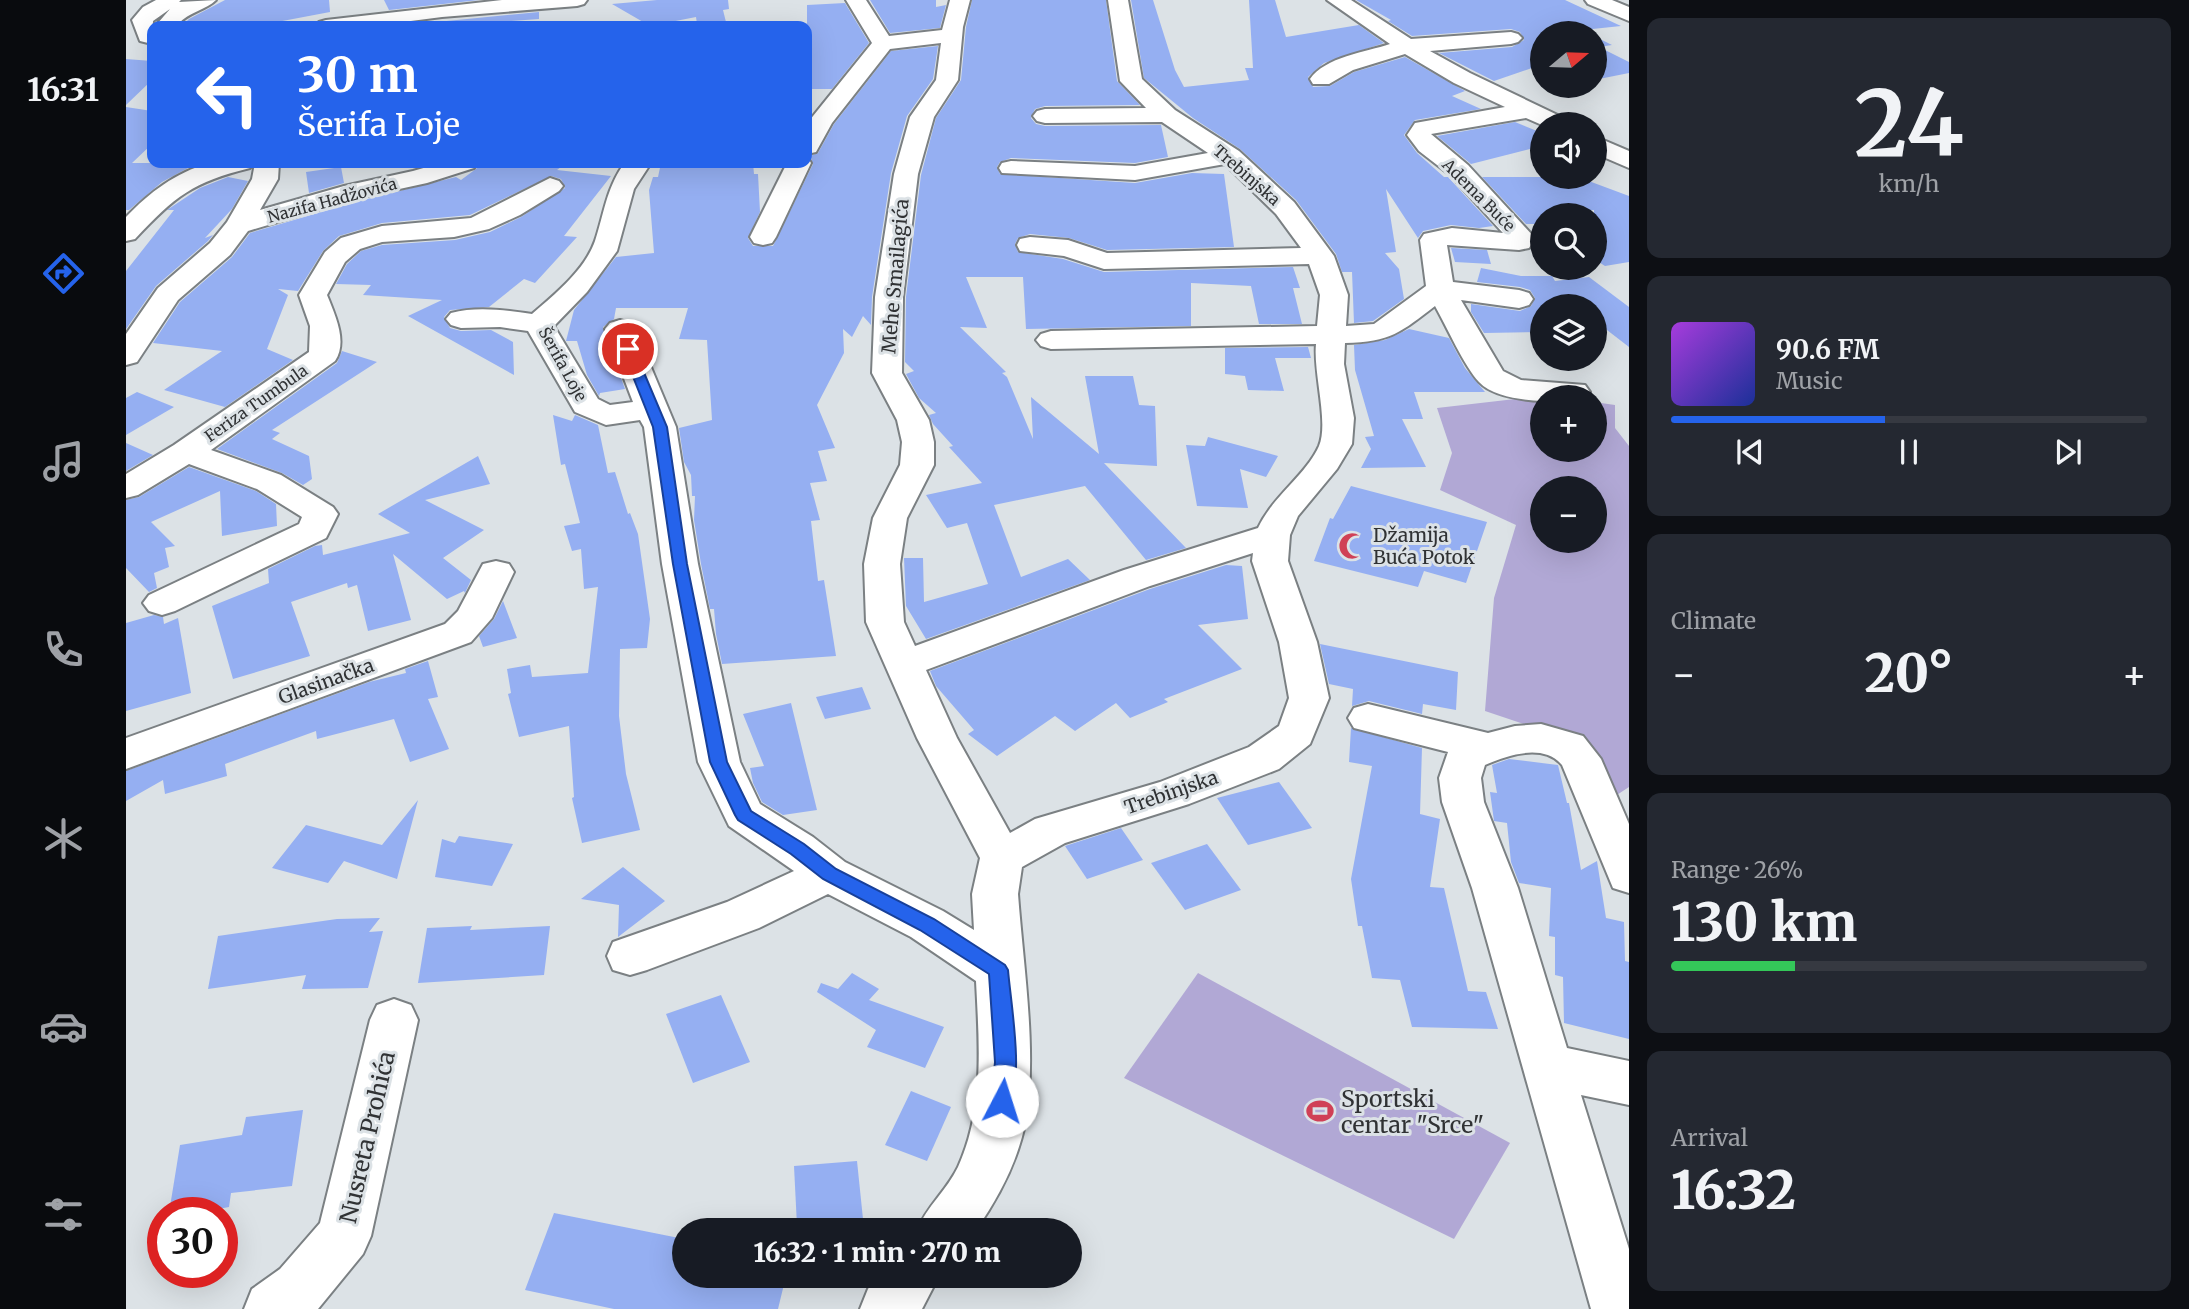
<!DOCTYPE html>
<meta charset="utf-8">
<style>
body{margin:0;font-family:Merriweather,serif;background:#242831;color:#f1f3f6;height:100vh;display:flex;flex-direction:column;font-size:26px;white-space:nowrap}
*{box-sizing:border-box;margin:0}
p{font-size:23px;color:#9ea1a6}
.icon{flex:none;width:38px;height:38px;fill:none;stroke:currentColor;stroke-width:2;stroke-linecap:round;stroke-linejoin:round}
.map{position:relative;flex:1;overflow:hidden}
.panel{display:flex;flex-direction:column;gap:18px;padding:18px;background:#0d0f14;width:560px}
.panel>*{flex:none}
.guide{position:absolute;left:21px;top:21px;width:665px;height:147px;border-radius:14px;box-shadow:0 7px 28px #0002;background:#2563eb;color:#fff;overflow:hidden}
.needle{width:46px;rotate:71deg}
.buttons{position:absolute;left:1404px;top:21px;display:grid;gap:14px}
.buttons a{display:grid;place-items:center;width:77px;height:77px;border-radius:50%;background:#171b24;box-shadow:0 7px 28px #0002;font-size:35px}
.speed{position:absolute;left:21px;top:1197px;display:flex;gap:14px;font-size:35px;font-weight:700;text-align:center}
.speed>*{display:grid;place-content:center;width:91px;height:91px;border-radius:50%;background:#171b24;box-shadow:0 7px 28px #0002;line-height:1}
.speed .limit{border:10px solid #d22;background:#fff;color:#111}
.pin{position:absolute;display:grid;place-items:center;width:60px;height:60px;color:#fff;margin:-30px;border:4px solid #fff;border-radius:50%;box-shadow:0 2px 7px #0007}
.me{position:absolute;width:77px;margin:-38px;rotate:5deg;stroke-linejoin:round;filter:drop-shadow(0 0 5px #0008)}
.turn{display:flex;align-items:center;gap:24px;height:147px;padding:0 35px;font-size:32px}
.turn .icon{width:91px;height:91px;stroke-width:2.5}
.turn b{display:block;font-size:49px;line-height:60px}
.big{font-size:52px;font-weight:800;line-height:1.1}
.panel .tile{flex:1;display:flex;flex-direction:column;justify-content:center;gap:10px;min-width:0;padding:0 24px;border-radius:14px;background:#242831}
.panel .dial{align-items:center;gap:0}
.dial b{font-size:91px;line-height:1}
.song{display:flex;align-items:center;gap:21px}
.cover{width:84px;height:84px;border-radius:10px;background:linear-gradient(135deg,hsl(280 70% 55%),hsl(230 70% 35%))}
.played{height:7px;border-radius:4px;background:linear-gradient(90deg,#2563eb 45%,#363941 45%)}
.keys{display:flex;justify-content:space-around;direction:ltr}
.heat{display:flex;justify-content:space-between;align-items:center;font-size:38px;direction:ltr}
.charge{height:10px;border-radius:5px;background:linear-gradient(90deg,#34c759 26%,#363941 0)}
.trip{position:absolute;left:546px;top:1218px;width:410px;height:70px;border-radius:35px;background:#171b24;box-shadow:0 7px 28px #0002;font-weight:800;line-height:70px;text-align:center}
main{display:flex;flex:1;min-height:0}
.menu{display:flex;flex-direction:column;width:126px;justify-content:space-around;align-items:center;background:#090b0e;color:#9ea1a6}
.menu .icon{width:49px;height:49px}
.menu .current{color:#2563eb}
.menu b{font-size:32px;color:#f1f3f6}
.map>svg:first-child{display:block}
.green{fill:#b1a8d5;fill-rule:evenodd}
.building{fill:#95aff2}
.lines{fill:none;stroke-linecap:round;stroke-linejoin:round}
.minor-casing{stroke:#7b8083;stroke-width:4}
.minor{fill:#fff;fill-rule:evenodd}
.route{fill:#2563eb;stroke:#184099;stroke-width:2}
.labels{text-anchor:middle;dominant-baseline:central;stroke-width:6;stroke-linejoin:round;paint-order:stroke}
.far-street-label{font-size:16px;fill:#303234;stroke:#dce2e6}
.street-label{font-size:19px;fill:#303234;stroke:#dce2e6}
.poi-label{font-size:19px;fill:#303234;stroke:#dce2e6;text-anchor:start}
.near-poi-label{font-size:23px;fill:#303234;stroke:#dce2e6;text-anchor:start}
.near-street-label{font-size:23px;fill:#303234;stroke:#dce2e6}
</style>
<main>
<nav class="menu">
<b>16:31</b>
<svg class="icon current" aria-label="directions" viewBox="0 0 24 24"><path d="M12 3l9 9-9 9-9-9zM9 14v-3h6M13 9l2 2-2 2"/></svg>
<svg class="icon" aria-label="music" viewBox="0 0 24 24"><path d="M9 18V5l10-2v13"/><circle cx="6" cy="18" r="3"/><circle cx="16" cy="16" r="3"/></svg>
<svg class="icon" aria-label="phone" viewBox="0 0 24 24"><path d="M5 4h4l2 5-3 2q2 4 5 5l2-3 5 2v4C11 20 4 13 5 4z"/></svg>
<svg class="icon" aria-label="climate" viewBox="0 0 24 24"><path d="M12 3v18M4 7l16 10M4 17L20 7"/></svg>
<svg class="icon" aria-label="car" viewBox="0 0 24 24"><path d="M5 17H2v-5l4-1 3-4h7l3 4 3 1v5h-3M9 17h6M6 11h13"/><circle cx="7" cy="17" r="2"/><circle cx="17" cy="17" r="2"/></svg>
<svg class="icon" aria-label="filters" viewBox="0 0 24 24"><path d="M4 7h16M4 17h16"/><circle cx="9" cy="7" r="2"/><circle cx="15" cy="17" r="2"/></svg>
</nav>
<div class="map">
<svg width="1503" height="1309" viewBox="0 0 1503 1309">
<rect width="100%" height="100%" fill="#dce2e6"/>
<g class="green">
<path d="M1423,395L1438,397H1416V450H1468V402L1489,405V428L1503,446V787L1474,806L1445,740L1359,711L1368,598L1390,525L1314,490L1326,453L1311,408ZM1416,488H1468V541H1416Z"/>
<path d="M1072,973L1384,1143L1328,1239L998,1078Z"/>
</g>
<g class="building">
<path d="M99,0H203L204,12L130,26H56L63,19Z"/>
<path d="M258,0H353L263,10Z"/>
<path d="M531,0H602L603,9L597,10L600,22L571,24L570,17L524,26L486,4Z"/>
<path d="M744,0H810V7L820,5L814,28L764,33Z"/>
<path d="M846,0H980L991,81L1014,105L919,106L909,109L905,118L910,124L919,126L1035,125L1042,157L1009,163L885,158L874,162L871,167L874,174L1009,183L1066,173L1098,174L1108,247L981,250L943,238L904,234L892,238L889,244L892,252L937,259L978,272L1167,267L1174,288H1167L1176,324H1133L1125,286L1065,283V326L900,329L897,277H840L861,328L834,327L880,372L876,373L881,377L907,439L905,397L973,454L959,376H1007L1013,405L1029,406L1031,466L978,463L1060,548L1020,560L959,486L868,505L895,577L942,559L964,580L800,639L780,606L778,558H797L798,602L862,584L841,523L821,528L800,495L856,483L823,447L827,446L807,424L803,415L810,413L793,398L780,374L788,371L779,362L780,297L795,175L810,118L835,80L840,27Z"/>
<path d="M1005,0H1027L1049,70L1058,87L1123,80L1119,68H1127L1123,0H1149L1160,37L1233,25L1258,43L1198,63L1182,77L1187,87L1204,86L1228,72L1279,57L1339,91L1326,96L1355,109L1289,120L1278,135L1291,153L1318,177H1322L1367,226L1353,228L1325,225L1297,231L1292,238L1260,189L1270,252L1259,253L1273,269L1278,299L1247,321L1228,323L1226,272H1216L1210,254L1170,200L1114,149L1067,118L1018,78Z"/>
<path d="M1230,0H1439L1495,26L1457,30L1463,33H1416V73L1406,68L1368,81L1313,53L1386,47L1398,40L1394,32L1385,29L1286,36L1262,21L1265,20Z"/>
<path d="M719,3L743,43L706,89H681V5Z"/>
<path d="M413,12V19L344,24V26H270Z"/>
<path d="M1468,36L1486,45L1473,47L1503,62V73L1468,80Z"/>
<path d="M812,46L807,79L781,116L765,173L746,297L745,325L737,316L726,337L717,329L718,353L691,405L709,448L692,451L701,481L684,483L694,520L685,521L692,581L698,580L710,656L596,664L590,634L588,609H584L575,564L568,520L569,496H566L565,475L558,462L553,428L586,420L581,340L553,339L562,308H490L488,319L477,327L483,346L479,366L490,364L499,389L474,393L473,396L461,375L451,341H440L448,310L490,257L528,253L523,190L527,177H532L535,163H627L628,174H632L634,212L622,238L627,246H647L687,164L684,156L692,153L708,124L765,51Z"/>
<path d="M0,59L26,61V80L0,105Z"/>
<path d="M0,107L26,111V144L6,163H38L62,168L36,182L3,210H0Z"/>
<path d="M1389,122L1416,133V146L1345,164L1311,136Z"/>
<path d="M358,163H440L431,170L485,176L438,236L451,237L409,283L398,279L363,307L324,310L318,317L324,328L335,331L365,330L387,342L388,375L282,316L316,300L237,295L245,285L210,284L221,264L235,251L256,245L329,240L364,232L395,217L439,188L435,179L425,176L344,215L256,223L213,236L197,251L172,291L152,289L162,295L141,349L167,360L99,407L38,390L96,351L27,343L54,302L106,257L124,233L233,201L330,177L335,180Z"/>
<path d="M215,167L218,183L183,193L180,172Z"/>
<path d="M102,177L122,181L106,209L79,238L87,235L82,241L30,286L0,329V271L48,210H41L74,188Z"/>
<path d="M1356,177H1452L1503,196V262L1479,266L1468,259V210L1416,214V224H1400Z"/>
<path d="M1325,248L1361,250L1365,264L1329,262Z"/>
<path d="M1355,268L1395,276H1426L1429,281L1463,277L1503,307V347L1468,320V306H1416V332L1358,333L1345,312V304L1394,311L1405,306L1409,298L1404,290L1394,287L1351,282Z"/>
<path d="M1283,329L1323,338L1339,368L1359,392H1288L1297,419H1276L1300,467L1235,468L1245,449L1239,437L1248,436L1229,370L1228,345L1259,340Z"/>
<path d="M1182,347L1185,358H1149L1158,391L1122,390L1119,376L1099,374V348Z"/>
<path d="M216,351L251,362L146,430L154,433L146,439L183,456L186,479L177,485L156,473L91,449L211,363Z"/>
<path d="M11,392L48,407L0,435V398Z"/>
<path d="M427,415L446,421L449,415L472,425L482,473L489,472L502,514L504,513L512,534L524,619L521,648L494,649L493,716L500,774L514,830L456,843L446,798L448,797L443,726L393,737L382,694L385,693L381,669L404,665L406,677L462,673L472,587L458,589L455,549L446,551L438,526L454,523L439,464L435,465Z"/>
<path d="M1082,437L1152,456L1140,477L1114,469L1122,508L1071,506L1060,445L1079,446Z"/>
<path d="M0,443L27,455L0,471Z"/>
<path d="M352,456L364,484L299,500L358,530L317,558L345,580L339,593L338,591L321,599L267,554L285,620L242,631L231,585L222,588L221,583L165,602L184,656L107,679L86,606L143,583L142,569L189,546L196,545L197,555L284,533L252,514Z"/>
<path d="M63,467L130,491L150,504L151,526L96,536L94,491L25,522L49,546L39,548L43,567L28,573L31,588L23,592L0,568V500L13,497Z"/>
<path d="M1225,486L1361,522L1340,583L1298,571L1292,587L1188,561L1204,518L1207,519Z"/>
<path d="M1100,565L1116,566L1122,619L1072,625L1116,669L1038,699L1042,702L1004,718L990,703L949,731L929,716L871,756L842,734L848,730L810,686L804,671L1024,589Z"/>
<path d="M377,601L391,638L357,647L353,636L368,619Z"/>
<path d="M28,615L37,617L38,624L52,618L65,693L0,711V623Z"/>
<path d="M1194,644L1332,672L1330,710L1297,704L1296,714L1243,701L1226,706L1227,689L1203,684Z"/>
<path d="M302,661L312,697L302,699L323,749L284,762L268,719L191,739L190,731L99,764L101,776L39,794L37,780L0,801V771L243,682L280,673L279,669Z"/>
<path d="M736,687L745,709L699,719L690,697Z"/>
<path d="M665,703L691,810L657,815L636,802L627,783L624,768L638,766L617,714Z"/>
<path d="M1225,728L1296,748L1294,814L1314,819L1304,887L1318,888L1342,991L1360,992L1372,1029L1286,1027L1274,980L1246,978L1236,926H1232L1225,879L1246,766L1223,762Z"/>
<path d="M1383,759L1432,765L1441,803H1443L1455,870L1471,861L1480,918L1498,922L1499,961L1503,962V1039L1438,1023L1437,977L1429,975V937L1423,936L1425,888L1393,883L1385,862L1381,823L1368,821L1364,792L1371,793L1366,765Z"/>
<path d="M1153,782L1186,828L1122,845L1091,798Z"/>
<path d="M292,800L271,879L218,861L202,883L146,868L180,825L256,845Z"/>
<path d="M995,828L1017,860L961,879L939,846Z"/>
<path d="M333,836L387,844L366,886L309,877L316,839L329,843Z"/>
<path d="M1081,844L1115,890L1059,910L1025,863Z"/>
<path d="M497,867L539,901L492,937L493,905L455,899Z"/>
<path d="M254,918L243,932L257,931L242,988L176,989L180,975L82,989L92,936L211,919Z"/>
<path d="M346,926L344,930L424,926L418,975L292,983L301,928Z"/>
<path d="M726,973L753,989L743,1000L818,1027L799,1068L741,1047L750,1030L691,992L695,983L712,989Z"/>
<path d="M595,995L624,1062L567,1083L540,1014Z"/>
<path d="M785,1091L825,1107L801,1161L759,1145Z"/>
<path d="M177,1110L166,1186L105,1193L103,1207L71,1213H43L54,1145L116,1135L120,1117Z"/>
<path d="M731,1161L737,1219L671,1226L668,1166Z"/>
<path d="M428,1213L558,1239V1276H660L652,1309H488L399,1290Z"/>
</g>
<g class="lines">
<defs>
<g id="minor">
<path d="M30,0H55L53,2L90,0C80,10 63,12 52,24L53,26L31,24L44,9L27,21L26,44L14,41L6,20L17,7Z"/>
<path d="M376,0H461L458,4L451,6L316,17L246,26H190L193,22L200,20Z"/>
<path d="M720,0H740L763,36L816,30L824,0H844L837,27L832,80L808,117L792,174L777,297L776,373L803,420L808,442V465L781,518L774,564L778,622L789,646L998,570L1132,528C1147,496 1180,475 1193,446C1203,422 1187,373 1190,344L925,349L915,346L910,340L915,334L925,331L1191,326L1194,295L1183,264L978,269L938,256L894,251L891,245L894,239L904,237L942,240L981,253L1175,248L1150,214L1099,164L1009,180L876,173L873,168L876,163L885,161L1009,166L1082,153L1036,122L919,123L911,121L907,116L911,111L919,109L1020,108L994,81L982,0H1002L1016,79L1049,110L1113,151L1168,202L1208,256L1222,295L1220,326L1248,324L1300,286L1294,240L1298,234L1326,228L1377,233L1324,175L1293,151L1281,135L1289,123L1379,107L1328,83L1279,54L1227,70L1203,84H1187L1184,79C1199,57 1240,52 1264,44L1201,0H1225L1285,39L1385,32L1392,34L1396,38L1392,42L1385,44L1304,51L1344,73L1440,119L1444,124L1416,125L1400,118L1305,134L1342,165L1409,238L1403,248L1393,250L1321,245L1327,282L1393,290L1403,293L1407,299L1403,305L1393,308L1335,300L1377,371L1395,380L1459,385L1464,392L1460,397H1416V401C1397,400 1367,397 1353,382C1338,366 1321,327 1309,306C1275,332 1265,342 1219,343L1218,364L1228,418L1226,444L1211,469L1172,516L1164,535L1162,561L1191,642L1203,698L1184,744L1153,769L1063,804L939,843L896,867L892,894C897,964 911,1050 900,1119C893,1159 873,1197 850,1230H791C801,1206 821,1190 832,1167C859,1108 853,1043 850,981L785,937L702,894L633,928L521,970L504,975L487,970L481,956L487,942L601,902L668,871L603,826L572,762L536,564L518,427L514,420L480,425L449,412L402,331L374,327L335,328L325,325L320,319L325,313C351,306 379,310 406,314C428,295 459,270 469,241C478,214 480,190 497,165L499,163H525L508,189L491,251L461,292L428,326L472,399L484,405L507,402L479,329L484,323L494,320L504,323L509,329L550,427L572,564L614,762L634,804L687,837L719,862L817,911L848,930L846,894L854,858L791,738L740,622L738,564L747,518L774,465L776,442L771,420L746,373L749,297L768,174L784,117L810,80L815,43L764,49L706,123L690,152L681,154V126L683,121L746,43ZM1127,553L1126,561L1153,642L1163,698L1153,726L1123,747L1034,782L909,819L884,833L831,738L800,670L1024,586Z"/>
<path d="M1459,0H1486L1503,7V21L1462,4Z"/>
<path d="M1468,136L1503,151V168L1468,153Z"/>
<path d="M682,158L685,163L650,237L646,243L637,245L628,243L624,237L661,163H681Z"/>
<path d="M83,163H127L124,168C67,182 49,196 9,239L0,241V217C24,192 49,173 83,163Z"/>
<path d="M129,163H153L152,179L134,210L218,186L287,171L315,163H351L348,168L301,183L232,198L122,231L104,255L52,300L11,362L0,365V334L32,288L84,243L101,222L126,179Z"/>
<path d="M424,178L433,181L437,186L433,191L394,215L363,229L328,237L256,242L234,249L219,262L201,295C209,315 222,342 209,361L85,450L155,475L207,507L212,514L200,538L49,611L36,615L23,611L17,603L23,595L173,524L176,517L131,489L63,464L12,495L0,498V474L48,445L183,352L184,326L173,295L199,252L215,238L256,226L345,218Z"/>
<path d="M370,561L383,564L388,572L366,618L345,642L0,769V738L319,624L332,611L357,564Z"/>
<path d="M1242,704L1362,733L1389,726L1415,724L1457,736L1475,759L1503,824V893L1487,888L1436,765C1417,743 1382,755 1359,765L1355,778L1358,802L1392,888L1441,1048L1503,1061V1105L1455,1095L1503,1249V1309H1465L1346,888L1316,802L1313,778L1322,752L1228,728L1222,718L1228,708Z"/>
<path d="M268,999L285,1005L292,1020L245,1236L237,1254L192,1309H118L126,1289L154,1269L194,1223L244,1020L251,1005Z"/>
<path d="M751,1276H813L796,1309H734L742,1289Z"/>
</g>
</defs>
<use href="#minor" class="minor-casing"/>
<use href="#minor" class="minor"/>
</g>
<path class="route" d="M502,346L508,349L541,427L561,564L601,762L625,811L678,844L710,869L808,919L879,965L882,970C885,1005 898,1077 883,1107L876,1110L868,1107L865,1101L869,1062L863,974L794,930L697,879L665,854L612,820L609,815L584,762L547,564L527,427L496,349Z"/>
<defs>
<symbol id="mosque-bare" viewBox="-9 -9 18 18"><path d="M3.5-4.9A6 6 0 1 0 3.5 4.9A5 5 0 1 1 3.5-4.9Z" fill="#d04056" stroke="#dce2e6" stroke-width="2.5" paint-order="stroke"/></symbol>
<symbol id="stadium-bare" viewBox="-9 -9 18 18"><path d="M0-5a6.5 5 0 1 0 0 10a6.5 5 0 1 0 0-10ZM-3.5-1.8h7v3.6h-7Z" fill="#d04056" stroke="#dce2e6" stroke-width="2.5" paint-order="stroke"/></symbol>
</defs>
<g fill-rule="evenodd">
<use href="#mosque-bare" x="1207" y="527" width="38" height="38"/>
<use href="#stadium-bare" x="1175" y="1092" width="38" height="38"/>
</g>
<g class="labels">
<g class="far-street-label">
<text transform="translate(1121 175) rotate(41)">Trebinjska</text>
<text transform="translate(1353 195) rotate(45)">Adema Buće</text>
<text transform="translate(206 200) rotate(-15)">Nazifa Hadžovića</text>
<text transform="translate(437 364) rotate(61)">Šerifa Loje</text>
<text transform="translate(130 403) rotate(-35)">Feriza Tumbula</text>
</g>
<g class="street-label">
<text transform="translate(769 276) rotate(-85)">Mehe Smailagića</text>
<text transform="translate(200 681) rotate(-20)">Glasinačka</text>
<text transform="translate(1045 792) rotate(-19)">Trebinjska</text>
</g>
<g class="poi-label">
<text x="1247" y="535">Džamija<tspan x="1247" dy="22">Buća Potok</tspan></text>
</g>
<g class="near-poi-label">
<text x="1215" y="1098">Sportski<tspan x="1215" dy="26">centar "Srce"</tspan></text>
</g>
<g class="near-street-label">
<text transform="translate(241 1137) rotate(-77)">Nusreta Prohića</text>
</g>
</g>
</svg>
<div class="buttons">
<a><svg class="needle" viewBox="-14 -14 28 28"><path d="M0-13l5 13h-10z" fill="#e53935"/><path d="M0 13l5-13h-10z" fill="#9ea1a6"/></svg></a>
<a><svg class="icon" aria-label="sound" viewBox="0 0 24 24"><path d="M4 9h4l5-4v14l-5-4H4zM17 9q2 3 0 6"/></svg></a>
<a><svg class="icon" aria-label="search" viewBox="0 0 24 24"><circle cx="10" cy="10" r="6"/><path d="M15 15l6 6"/></svg></a>
<a><svg class="icon" aria-label="layers" viewBox="0 0 24 24"><path d="M12 4l9 5-9 5-9-5zM3 14l9 5 9-5"/></svg></a>
<a>+</a>
<a>−</a>
</div>
<div class="speed"><div class="limit">30</div></div>
<div class="pin" style="left:502px;top:349px;background:#d93025"><svg class="icon" aria-label="arrive" viewBox="0 0 24 24"><path d="M6 21V4h12l-3 4 3 4H6"/></svg></div>
<svg class="me" style="left:876px;top:1101px" viewBox="-20 -20 40 40"><circle r="19" fill="#fff"/><path d="M0-13L10 11 0 6-10 11z" fill="#2563eb"/></svg>
<div class="trip">16:32 · 1 min · 270 m</div>
<div class="guide">
<div class="turn"><svg class="icon" aria-label="left" viewBox="0 0 24 24"><path d="M17 20v-9H6M10 6l-5 5 5 5"/></svg><div><b>30 m</b>Šerifa Loje</div></div>
</div>
</div>
<section class="panel">
<div class="tile dial"><b>24</b><p>km/h</p></div>
<div class="tile">
<div class="song"><i class="cover"></i><div><b>90.6 FM</b><p>Music</p></div></div>
<div class="played"></div>
<div class="keys"><svg class="icon" aria-label="previous" viewBox="0 0 24 24"><path d="M18 5L8 12l10 7zM5 5v14"/></svg><svg class="icon" aria-label="pause" viewBox="0 0 24 24"><path d="M8 5v14M16 5v14"/></svg><svg class="icon" aria-label="next" viewBox="0 0 24 24"><path d="M6 5l10 7-10 7zM19 5v14"/></svg></div>
</div>
<div class="tile"><p>Climate</p>
<div class="heat"><a>−</a><b class="big">20°</b><a>+</a></div>
</div>
<div class="tile"><p>Range · 26%</p><b class="big">130 km</b><div class="charge"></div></div>
<div class="tile"><p>Arrival</p><b class="big">16:32</b></div>
</section>
</main>
